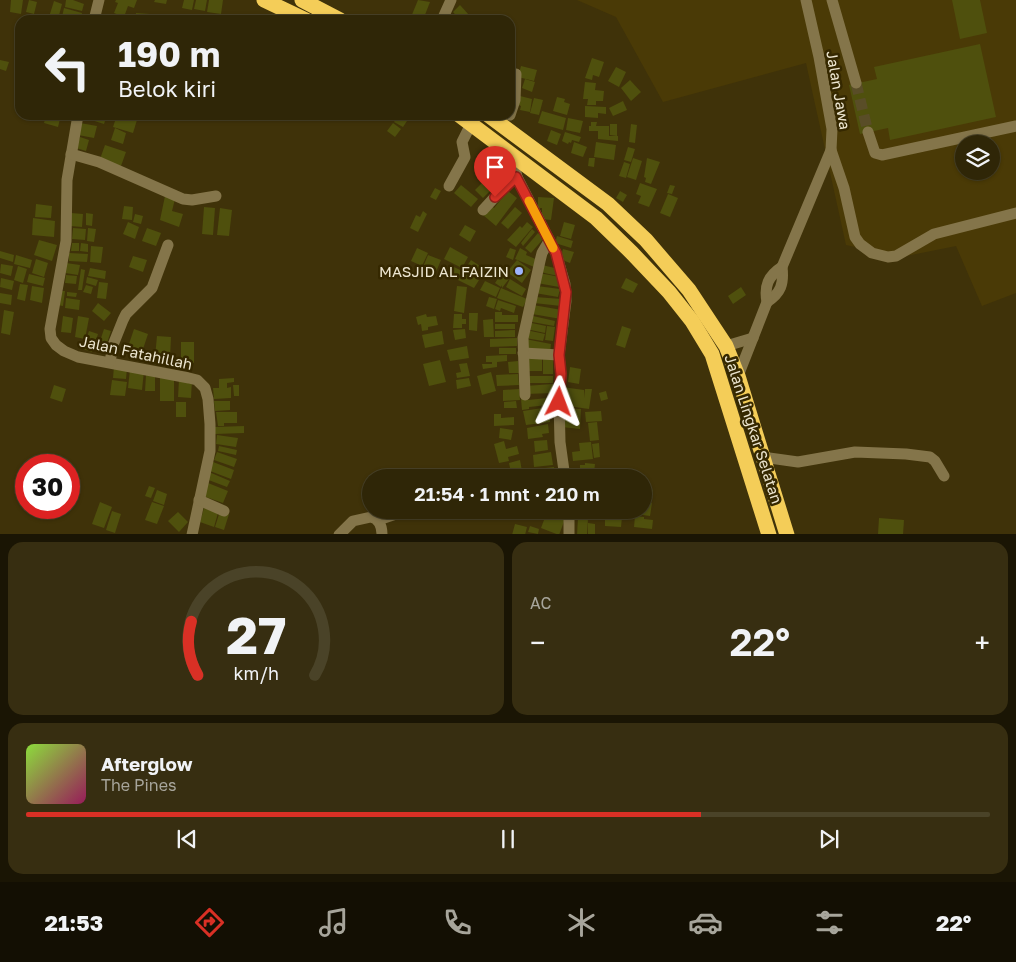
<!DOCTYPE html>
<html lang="id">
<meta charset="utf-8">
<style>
body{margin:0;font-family:"Golos Text",sans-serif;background:#372e11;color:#f1f3f6;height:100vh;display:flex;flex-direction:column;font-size:19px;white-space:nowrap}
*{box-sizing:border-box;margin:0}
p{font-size:16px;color:#a7a59b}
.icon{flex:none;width:28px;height:28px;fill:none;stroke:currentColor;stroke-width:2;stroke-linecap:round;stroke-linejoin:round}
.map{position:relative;height:534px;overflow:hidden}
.side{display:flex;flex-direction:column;gap:8px;padding:8px;background:#1a1504;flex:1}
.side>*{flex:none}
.guide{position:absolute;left:15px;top:15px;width:500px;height:105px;border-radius:15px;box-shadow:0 1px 4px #0004,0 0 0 1px #4a4328;background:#2f2607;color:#f1f3f6;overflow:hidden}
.tools{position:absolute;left:955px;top:135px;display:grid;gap:10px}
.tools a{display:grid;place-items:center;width:45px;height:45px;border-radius:50%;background:#2f2607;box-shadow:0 1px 4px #0004,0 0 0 1px #4a4328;font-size:25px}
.speed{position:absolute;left:15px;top:454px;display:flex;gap:10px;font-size:25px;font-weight:700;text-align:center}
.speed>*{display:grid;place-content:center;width:65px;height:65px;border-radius:50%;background:#2f2607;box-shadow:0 1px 4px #0004,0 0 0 1px #4a4328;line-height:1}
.speed .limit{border:8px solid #d22;background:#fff;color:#111}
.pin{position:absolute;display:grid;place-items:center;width:42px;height:42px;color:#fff;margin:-51px -21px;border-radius:50% 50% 50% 0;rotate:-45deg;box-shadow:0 0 5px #0007}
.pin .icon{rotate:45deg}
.me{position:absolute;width:55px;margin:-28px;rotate:3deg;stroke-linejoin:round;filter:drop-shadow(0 0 4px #0008)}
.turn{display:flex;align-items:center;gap:18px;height:105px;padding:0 20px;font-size:22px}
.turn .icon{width:65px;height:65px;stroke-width:2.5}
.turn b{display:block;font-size:35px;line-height:42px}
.big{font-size:38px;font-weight:600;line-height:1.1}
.side .card{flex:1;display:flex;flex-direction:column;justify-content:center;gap:8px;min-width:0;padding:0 18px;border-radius:15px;background:#372e11}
.side .dial{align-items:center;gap:0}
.dial svg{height:130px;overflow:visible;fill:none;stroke:#4a4328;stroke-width:7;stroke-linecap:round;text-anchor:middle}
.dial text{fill:#f1f3f6;stroke:none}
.song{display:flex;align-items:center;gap:15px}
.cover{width:60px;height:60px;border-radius:8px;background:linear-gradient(135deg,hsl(90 70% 55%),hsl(330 70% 35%))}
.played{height:5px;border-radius:2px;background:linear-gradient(90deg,#d93025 70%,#4a4328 70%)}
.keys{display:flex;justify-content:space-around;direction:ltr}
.heat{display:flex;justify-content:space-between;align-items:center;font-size:28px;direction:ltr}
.side .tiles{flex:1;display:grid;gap:8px;grid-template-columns:1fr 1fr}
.card:last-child{grid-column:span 2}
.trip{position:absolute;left:362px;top:469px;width:290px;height:50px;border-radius:25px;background:#2f2607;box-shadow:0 1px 4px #0004,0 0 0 1px #4a4328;font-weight:600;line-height:50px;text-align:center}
.tab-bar{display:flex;height:80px;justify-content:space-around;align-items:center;background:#130f03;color:#a7a59b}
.tab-bar .icon{width:35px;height:35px}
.tab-bar .current{color:#d93025}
.tab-bar b{font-size:22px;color:#f1f3f6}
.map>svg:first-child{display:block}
.built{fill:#4a3a06;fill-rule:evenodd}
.building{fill:#4f500d}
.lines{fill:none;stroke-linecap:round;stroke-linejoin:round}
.minor-tunnel{stroke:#594d27;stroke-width:11;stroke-dasharray:11 5.5;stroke-linecap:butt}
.minor{stroke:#84754a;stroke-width:11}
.highway{stroke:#f4cd58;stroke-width:15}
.route-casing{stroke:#8d1f18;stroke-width:12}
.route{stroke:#d93025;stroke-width:9}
.slow{stroke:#f59e0b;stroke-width:9}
.poi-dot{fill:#9db4fd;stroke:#352800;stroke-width:2}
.labels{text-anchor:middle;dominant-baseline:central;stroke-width:5;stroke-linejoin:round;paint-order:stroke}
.street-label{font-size:15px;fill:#ece5cf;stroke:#352800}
.poi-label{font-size:15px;fill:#ece5cf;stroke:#352800;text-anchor:end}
</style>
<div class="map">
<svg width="1016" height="535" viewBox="0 0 1016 535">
<rect width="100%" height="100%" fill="#3f3209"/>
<path class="built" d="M577,0H1016V293L982,306L956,246L901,257L846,245L806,63L663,102L616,17ZM964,144H991V171H964Z"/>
<g class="building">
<path d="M11,0H23L21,14L10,12Z"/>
<path d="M29,0L37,2L34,14L26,12Z"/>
<path d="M66,0H73L84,4L82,11L65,7Z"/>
<path d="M116,0H137L134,8L128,6L124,17L114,13L118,3L115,2Z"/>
<path d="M155,0H167L166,4L154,2Z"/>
<path d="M184,0H194L192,10L182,8Z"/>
<path d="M196,0H207L205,11L194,9Z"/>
<path d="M209,0H223L221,14L207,12Z"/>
<path d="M418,0L430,2L423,20L411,17Z"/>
<path d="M952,0H980L987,33L960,39Z"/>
<path d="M54,1L62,4L58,19L49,17Z"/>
<path d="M460,5L469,15L463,20H460L453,12Z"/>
<path d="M64,8L82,13L81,20L62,17Z"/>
<path d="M136,13L150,14V20H136Z"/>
<path d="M176,14L177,20H164V16Z"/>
<path d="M163,15L164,20H154V16Z"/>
<path d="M980,44L996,117L890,140L888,128L860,134L849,85L877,79L874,67Z"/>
<path d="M592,58L604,62L599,77L593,75L592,80L585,78Z"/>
<path d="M0,60L9,62L6,71L0,69Z"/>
<path d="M521,66L537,70L534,81L518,77Z"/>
<path d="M616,67L626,72L619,87L608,81Z"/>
<path d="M525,79L535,82L532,92L522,88Z"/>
<path d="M630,80L641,92L631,101L621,88Z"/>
<path d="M585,82L596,83L595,90L604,91L603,101H596V105H587L588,99H583Z"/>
<path d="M516,95L532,99L530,112L520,110L521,106L515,104Z"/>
<path d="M557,97L565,99L564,102L570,104L567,115L553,111Z"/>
<path d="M534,98L543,100L539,115L530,113Z"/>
<path d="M623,101L627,110L613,116L609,108Z"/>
<path d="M585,106L606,107V114L598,113V118L585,117Z"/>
<path d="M542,111L566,118L563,130L538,123Z"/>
<path d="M46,115L60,119L58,127L44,123Z"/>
<path d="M89,115H107L104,124L88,119Z"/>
<path d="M117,115L137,120L133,133L113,127Z"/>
<path d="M399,115H404L409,118L403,127L394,122Z"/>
<path d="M568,118L583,121L580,133L566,130Z"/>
<path d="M591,122H597L596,126H609V136H618V141L598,139V131H589V126H591Z"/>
<path d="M80,123L97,126L94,138L78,135Z"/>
<path d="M393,123L401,129L395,137L387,131Z"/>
<path d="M610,124H617V136L610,135Z"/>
<path d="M631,124L637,125L635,143L629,142Z"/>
<path d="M115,128L126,133L123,144L111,140Z"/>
<path d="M551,130L561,134L557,145L547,141Z"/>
<path d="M565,132L581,137L579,142L572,140L571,143L569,142L568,144L562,141Z"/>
<path d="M80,137L89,140L86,151L76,148Z"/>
<path d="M574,142L587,147L583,157L571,153Z"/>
<path d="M596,142L616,145L614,160L594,157Z"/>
<path d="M105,145L126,152L121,166L100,159Z"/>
<path d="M628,147L635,149L631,162L624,160Z"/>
<path d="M589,158H595L594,167L588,166Z"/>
<path d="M633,158L642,161L636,180L627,177Z"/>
<path d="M647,158L660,162L651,184L645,182L646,178L644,177Z"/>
<path d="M624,162L630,164L626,178L619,176Z"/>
<path d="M502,163L506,167L499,174L495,171Z"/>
<path d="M484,181L492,189L483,198L475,190Z"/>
<path d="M640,183L657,189L649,207L638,203L641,196L636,194Z"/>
<path d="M461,185L478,199L471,207L454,193Z"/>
<path d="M670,185L675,186L672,194L667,193Z"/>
<path d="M435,188L441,191L436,200L430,197Z"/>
<path d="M508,191L517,198L496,226L483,215L491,205L494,208Z"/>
<path d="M620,191L627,195L623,202L616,198Z"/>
<path d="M668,194L678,198L670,217L660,213Z"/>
<path d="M165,196L175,199L172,211L183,214L179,227L160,220Z"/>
<path d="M538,197L554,198L551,220L542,219V208H538Z"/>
<path d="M36,204L52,206L51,218L35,217Z"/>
<path d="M124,206L133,207L132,220L122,219Z"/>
<path d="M204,207L215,208L213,235L202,234Z"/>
<path d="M515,207L522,213L508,229L501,223Z"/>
<path d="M220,208L232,210L229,236L217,235Z"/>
<path d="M423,211L427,214L418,232L410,228L416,215L420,217Z"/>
<path d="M71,213L83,214L82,227L70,226Z"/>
<path d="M86,213L93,214L92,226L86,225Z"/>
<path d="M135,214L143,216L141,224L133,222Z"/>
<path d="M33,218L55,221L54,237L32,235Z"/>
<path d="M128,222L139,227L135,239L123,234Z"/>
<path d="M527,222L533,227L516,247L507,240L520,226L522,228Z"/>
<path d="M564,222L575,225L571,239L560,236Z"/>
<path d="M465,225L476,231L470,242L459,235Z"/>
<path d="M73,228L86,229L85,240L72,239Z"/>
<path d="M88,228L96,229L94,242L87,241Z"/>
<path d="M147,228L161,233L156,246L142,241Z"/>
<path d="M532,229L535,232L523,246L521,243Z"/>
<path d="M538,233L544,238L531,253L525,248Z"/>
<path d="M557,236L573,241L571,248L555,243Z"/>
<path d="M39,240L57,245L52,261L34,255Z"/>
<path d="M72,243H79V251H71Z"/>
<path d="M81,243L88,244V252L80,251Z"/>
<path d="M91,246L103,247L101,263L90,262Z"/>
<path d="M450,247L468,257L462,268L444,259Z"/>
<path d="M417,248L428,253L422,266L411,261Z"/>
<path d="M510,248L516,250L513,260L506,257Z"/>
<path d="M520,248L527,252L526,255L538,260L534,267L515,259Z"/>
<path d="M563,249L574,252L570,263L560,259Z"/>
<path d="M0,251L14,255L13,262L0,258Z"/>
<path d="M69,253L88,254L87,262L69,261Z"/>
<path d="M16,255L32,260L30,268L14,264Z"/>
<path d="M428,255L441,260L436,272L423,267Z"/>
<path d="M133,256L147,260L143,272L129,267Z"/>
<path d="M36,259L48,263L44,277L32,273Z"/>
<path d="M471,260L486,270L480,279L465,269Z"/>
<path d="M517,260L531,270L522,283L507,272Z"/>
<path d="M66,263L80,265L78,275L65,273Z"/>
<path d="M1,264L13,266L11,276L0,273Z"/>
<path d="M450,265L462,271L457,279L446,273Z"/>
<path d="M542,265L559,269L558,276L540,272Z"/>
<path d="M18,266L27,269L23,283L14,280Z"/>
<path d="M90,268L106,271L105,279L88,276Z"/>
<path d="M81,269L85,270L82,290H78Z"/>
<path d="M463,272L479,280L474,288L458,280Z"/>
<path d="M539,273L560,277L559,287L537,283Z"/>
<path d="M29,274L45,278L43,286L27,282Z"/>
<path d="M501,274L509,279L502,288V285L501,287L495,283Z"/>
<path d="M66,275L77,276L76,284L65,283Z"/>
<path d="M87,277L98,280L96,286L86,283Z"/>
<path d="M1,278L14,281L12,290L0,287Z"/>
<path d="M626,278L638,284L633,293L621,288Z"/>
<path d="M510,279L526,289L522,296L506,287Z"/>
<path d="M485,281L500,288L496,297L480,290Z"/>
<path d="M99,282L108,283L106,299L97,298Z"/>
<path d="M20,284L28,285L25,301L17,299Z"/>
<path d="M86,285L93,287L91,294L83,292Z"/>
<path d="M32,286L44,288L42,303L30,300Z"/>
<path d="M457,286L467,287L464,313L454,311Z"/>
<path d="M537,286L560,289L558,297L535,293Z"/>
<path d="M741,287L746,295L733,304L728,296Z"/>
<path d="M501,288L527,299L523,307L497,298Z"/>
<path d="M59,291H65L63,306L57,305Z"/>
<path d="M67,292L77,293L76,297L67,296Z"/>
<path d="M0,293L12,295L11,305L0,303Z"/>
<path d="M489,297L497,299L494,309L486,306Z"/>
<path d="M535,297L562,299L561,306L534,303Z"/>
<path d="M66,298L80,300L79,310L65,308Z"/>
<path d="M498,300L516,306L514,313L501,308L500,311L495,309Z"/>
<path d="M98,303L111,313L104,321L92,311Z"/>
<path d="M533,305L562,310L561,319L532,314Z"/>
<path d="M4,310L14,312L10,335L1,333Z"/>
<path d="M495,312H502V315H518V322H495Z"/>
<path d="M469,313H478L477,331L469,330Z"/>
<path d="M426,314L427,317L436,316L438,325L428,327V330L422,331L421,324L418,325L416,317Z"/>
<path d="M454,314H462V319H466V324H462V328H453Z"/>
<path d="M63,316L73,318L71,333L61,332Z"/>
<path d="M78,316L89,318L85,339L75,337Z"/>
<path d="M533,316L555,321L554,326L532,322Z"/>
<path d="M493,319L494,337H484L483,320Z"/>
<path d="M527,322L546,326L545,333L526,329Z"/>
<rect x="495" y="324" width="20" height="5"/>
<path d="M547,326L555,327L553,341L545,340Z"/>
<path d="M622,326L631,329L625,348L616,345Z"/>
<path d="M104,329L111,331L105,349L98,347Z"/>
<path d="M134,329L148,334L140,358L126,353Z"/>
<path d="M465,329L466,338L455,340L453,330Z"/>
<path d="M515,330V337H495V331Z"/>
<path d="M526,330L545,334L543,341L525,338Z"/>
<path d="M89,331L98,334L92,352L83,349Z"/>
<path d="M442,331L444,344L425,348L422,335Z"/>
<path d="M157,336L171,337L170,358L155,357Z"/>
<path d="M517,338V346L490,347V339Z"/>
<path d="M525,339L551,344L550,353L523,348Z"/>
<rect x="181" y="342" width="13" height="21"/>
<path d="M467,346L469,358L450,361L447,350Z"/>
<rect x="499" y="348" width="17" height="6"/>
<path d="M507,355V361L497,362V367L483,369L482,364H492V362H486V356Z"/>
<path d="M542,356V371H526L525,357Z"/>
<path d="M553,357V374H543V358Z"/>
<path d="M440,360L446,382L429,386L423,364Z"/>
<path d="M518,361L519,373H509L508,362Z"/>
<path d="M467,363L470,376L457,378L456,373L461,372L459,364Z"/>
<path d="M114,366L127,368L126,379L113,378Z"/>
<path d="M570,367L581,369L579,384L568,382Z"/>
<path d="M130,369L144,371L142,390L128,388Z"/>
<path d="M491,372L496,391L482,395L477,376Z"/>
<path d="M518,374L519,385L497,386L496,375Z"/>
<path d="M146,375L155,376V391H145Z"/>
<path d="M160,376L174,377V401H160Z"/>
<rect x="527" y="376" width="26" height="7"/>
<path d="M234,378V382L227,383V388L231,387V398L214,399L213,388H219V379Z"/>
<path d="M469,378L471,386L457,389L456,380Z"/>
<path d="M112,380L127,382L125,396L110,395Z"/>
<path d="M179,380H192L191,398L178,397Z"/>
<path d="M553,384V393L526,394L525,386Z"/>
<path d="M54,385L66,389L62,402L50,398Z"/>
<path d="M233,385H239V396H234Z"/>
<path d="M562,387L584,390V398L585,389H592L589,409L560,405Z"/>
<path d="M519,389L520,400L503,401V390Z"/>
<path d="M606,391L608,399L601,401L599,393Z"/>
<path d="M528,398V400L547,398L548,405L529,407V409L522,410L521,399Z"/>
<path d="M214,401H230V410L215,411Z"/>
<path d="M516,401L517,408H504V402Z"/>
<rect x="176" y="402" width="10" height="15"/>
<path d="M549,407V413L539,415L549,414L550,422L526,425L523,411Z"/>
<path d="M564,408L581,409L580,429L562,427Z"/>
<path d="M601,411L602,421L586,422L585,412Z"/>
<path d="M216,412H237V423H224V426H218Z"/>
<path d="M494,414H501V418L514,417V425L494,426Z"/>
<path d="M597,422L599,440L590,441L588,423Z"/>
<path d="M548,424L549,433L542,434L543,437L528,439L527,428Z"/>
<path d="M244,426V433L215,434V427Z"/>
<path d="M500,428L513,430L511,440L499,438Z"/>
<path d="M217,435L238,438L236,447L216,444Z"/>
<path d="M547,440L548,450L535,452L534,441Z"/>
<path d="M504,441L506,449L517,446L519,454L508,457L509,461L499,463L494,444Z"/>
<path d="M591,442L593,459L573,461L572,452L580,451L579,443Z"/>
<path d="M599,443L600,457L594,458L592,444Z"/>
<path d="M219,446L237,450L236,455L218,451Z"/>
<path d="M217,452L237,459L234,467L214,460Z"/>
<path d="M551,452L553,465L534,467L533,455Z"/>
<path d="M520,460L522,471L511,473L509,463Z"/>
<path d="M213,462L234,470L231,479L210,471Z"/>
<path d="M585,463L595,464L594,473H598L597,478L572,476V468L580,469V465H585Z"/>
<path d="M554,467L555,475L537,477L536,469Z"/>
<path d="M209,472L230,481L227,487L206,479Z"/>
<path d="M208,483L228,491L223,503L203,496Z"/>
<path d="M149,486L155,488L151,498L145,496Z"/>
<path d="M644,489L653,490L651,500L644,499Z"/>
<path d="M157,490L167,494L164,505L153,501Z"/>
<path d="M644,501L652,503L650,516L629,513L630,510H644Z"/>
<path d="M100,502L112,507L104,528L92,524Z"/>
<path d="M152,502L164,506L157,524L145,520Z"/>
<path d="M204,508L218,513L214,527L200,522Z"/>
<path d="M572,510H583V517L571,516Z"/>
<rect x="587" y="510" width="10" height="8"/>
<path d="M112,511L121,514L115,533L106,530Z"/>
<path d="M220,511L229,514L224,530L215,527Z"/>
<path d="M178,512L188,522L179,532L168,521Z"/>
<path d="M547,512L565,519L559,535L541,528Z"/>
<path d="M605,515L622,517L621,527L605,526Z"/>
<path d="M635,516L644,517V519L653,520L652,529L634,527Z"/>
<path d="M578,518L588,519L587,535H577Z"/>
<path d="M879,518L904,520L903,535L878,534Z"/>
<path d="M588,523L595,524V535H588Z"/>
<path d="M515,524L527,527L525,535H512Z"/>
<path d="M530,526L539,529L538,534L528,532Z"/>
</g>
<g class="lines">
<path class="minor-tunnel" d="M856,83L868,132"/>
<g class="minor">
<path d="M832,0L856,83"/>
<path d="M94,20L99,0"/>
<path d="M442,20L451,0"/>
<path d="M78,115L67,180L66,241L50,329L51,338L56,345L64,351L78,357L189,378L197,380L205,388L208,399L210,424V451L192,535"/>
<path d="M510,115L515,100L516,74"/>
<path d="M868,132L875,153L882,155L1016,126"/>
<path d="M831,150L844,188L855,237L860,244L872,253L888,257L896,256L934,234L1016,213"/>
<path d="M71,154L99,162L183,199L192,200L216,196"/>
<path d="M512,154L517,177L556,253L565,284L566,301L559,355L561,375L559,401L560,442L565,478"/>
<path d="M449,186L465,157L462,142L471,124"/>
<path d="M483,210L505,186L517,177"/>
<path d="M767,302C781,293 784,284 782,267L831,150L832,129L819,57L806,0"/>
<path d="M726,346L753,338"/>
<path d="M523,353L559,355"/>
<path d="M110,362L113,345L123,320L126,314L152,288L168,245"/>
<path d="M738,376L767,302C764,286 768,276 782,267"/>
<path d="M525,395L523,338L540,261L542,253L549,241"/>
<path d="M762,457L798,462L855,452L906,454L930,457L935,461L944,476"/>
<path d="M199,500L224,511"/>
<path d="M569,510V535"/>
<path d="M378,520L408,510"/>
<path d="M339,535L353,521L371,517C379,519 382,526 382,535"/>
</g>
<g class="highway">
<path d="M264,0L306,20"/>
<path d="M302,0L340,20"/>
<path d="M459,115L596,218L632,253L669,292L692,321L712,354L769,535"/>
<path d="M488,115L608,204L646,240L689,290L726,346L738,376L787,535"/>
</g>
</g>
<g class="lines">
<defs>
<path id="route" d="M495,197L516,177L556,253L566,292L559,355L561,374L559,402"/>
</defs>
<use href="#route" class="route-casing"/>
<use href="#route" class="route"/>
<path class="slow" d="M529,201L553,248"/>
</g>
<circle class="poi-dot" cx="519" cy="271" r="5"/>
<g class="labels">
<g class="street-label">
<text transform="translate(839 90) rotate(80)">Jalan Jawa</text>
<text transform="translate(136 352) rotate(12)">Jalan Fatahillah</text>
<text transform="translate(754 429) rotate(72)">Jalan Lingkar Selatan</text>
</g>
<g class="poi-label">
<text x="509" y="271">MASJID AL FAIZIN</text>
</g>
</g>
</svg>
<div class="tools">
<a><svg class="icon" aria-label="layers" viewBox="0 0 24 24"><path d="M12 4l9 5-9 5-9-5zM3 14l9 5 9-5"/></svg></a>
</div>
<div class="speed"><div class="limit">30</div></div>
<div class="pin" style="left:495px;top:197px;background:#d93025"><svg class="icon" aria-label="arrive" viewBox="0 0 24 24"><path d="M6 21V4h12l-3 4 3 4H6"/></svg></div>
<svg class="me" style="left:559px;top:402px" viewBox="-20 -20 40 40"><path d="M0-17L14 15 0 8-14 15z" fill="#d93025" stroke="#fff" stroke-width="4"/></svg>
<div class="trip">21:54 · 1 mnt · 210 m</div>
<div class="guide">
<div class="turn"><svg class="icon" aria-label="left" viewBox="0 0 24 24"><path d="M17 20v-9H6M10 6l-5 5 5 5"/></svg><div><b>190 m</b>Belok kiri</div></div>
</div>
</div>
<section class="side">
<div class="tiles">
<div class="card dial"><svg viewBox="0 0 100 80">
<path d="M14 69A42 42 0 1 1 86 69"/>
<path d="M14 69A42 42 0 0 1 10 36" stroke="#d93025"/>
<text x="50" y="56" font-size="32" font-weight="700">27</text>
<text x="50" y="72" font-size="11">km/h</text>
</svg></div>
<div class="card"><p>AC</p>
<div class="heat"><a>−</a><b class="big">22°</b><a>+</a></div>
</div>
<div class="card">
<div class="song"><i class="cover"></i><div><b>Afterglow</b><p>The Pines</p></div></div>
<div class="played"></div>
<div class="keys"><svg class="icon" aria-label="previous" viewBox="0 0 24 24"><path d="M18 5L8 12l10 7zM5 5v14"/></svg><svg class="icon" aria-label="pause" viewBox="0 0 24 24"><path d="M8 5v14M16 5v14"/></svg><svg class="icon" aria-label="next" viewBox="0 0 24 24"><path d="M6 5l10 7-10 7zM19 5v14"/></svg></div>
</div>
</div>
</section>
<nav class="tab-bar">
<b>21:53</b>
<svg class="icon current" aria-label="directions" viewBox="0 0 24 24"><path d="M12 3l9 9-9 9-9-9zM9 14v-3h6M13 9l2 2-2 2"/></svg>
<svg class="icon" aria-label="music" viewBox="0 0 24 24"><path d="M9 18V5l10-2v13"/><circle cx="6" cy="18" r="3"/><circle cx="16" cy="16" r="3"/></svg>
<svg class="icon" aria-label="phone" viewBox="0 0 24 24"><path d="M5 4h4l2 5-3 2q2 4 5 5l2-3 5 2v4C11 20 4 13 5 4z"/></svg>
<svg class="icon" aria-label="climate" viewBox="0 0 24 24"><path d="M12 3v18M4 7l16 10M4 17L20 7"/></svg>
<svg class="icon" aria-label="car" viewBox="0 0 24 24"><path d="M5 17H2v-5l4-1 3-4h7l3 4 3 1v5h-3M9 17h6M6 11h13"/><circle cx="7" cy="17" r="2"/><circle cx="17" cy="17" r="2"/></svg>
<svg class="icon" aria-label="filters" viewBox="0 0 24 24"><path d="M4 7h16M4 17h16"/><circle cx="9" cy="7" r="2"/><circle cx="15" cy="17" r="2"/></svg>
<b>22°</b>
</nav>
